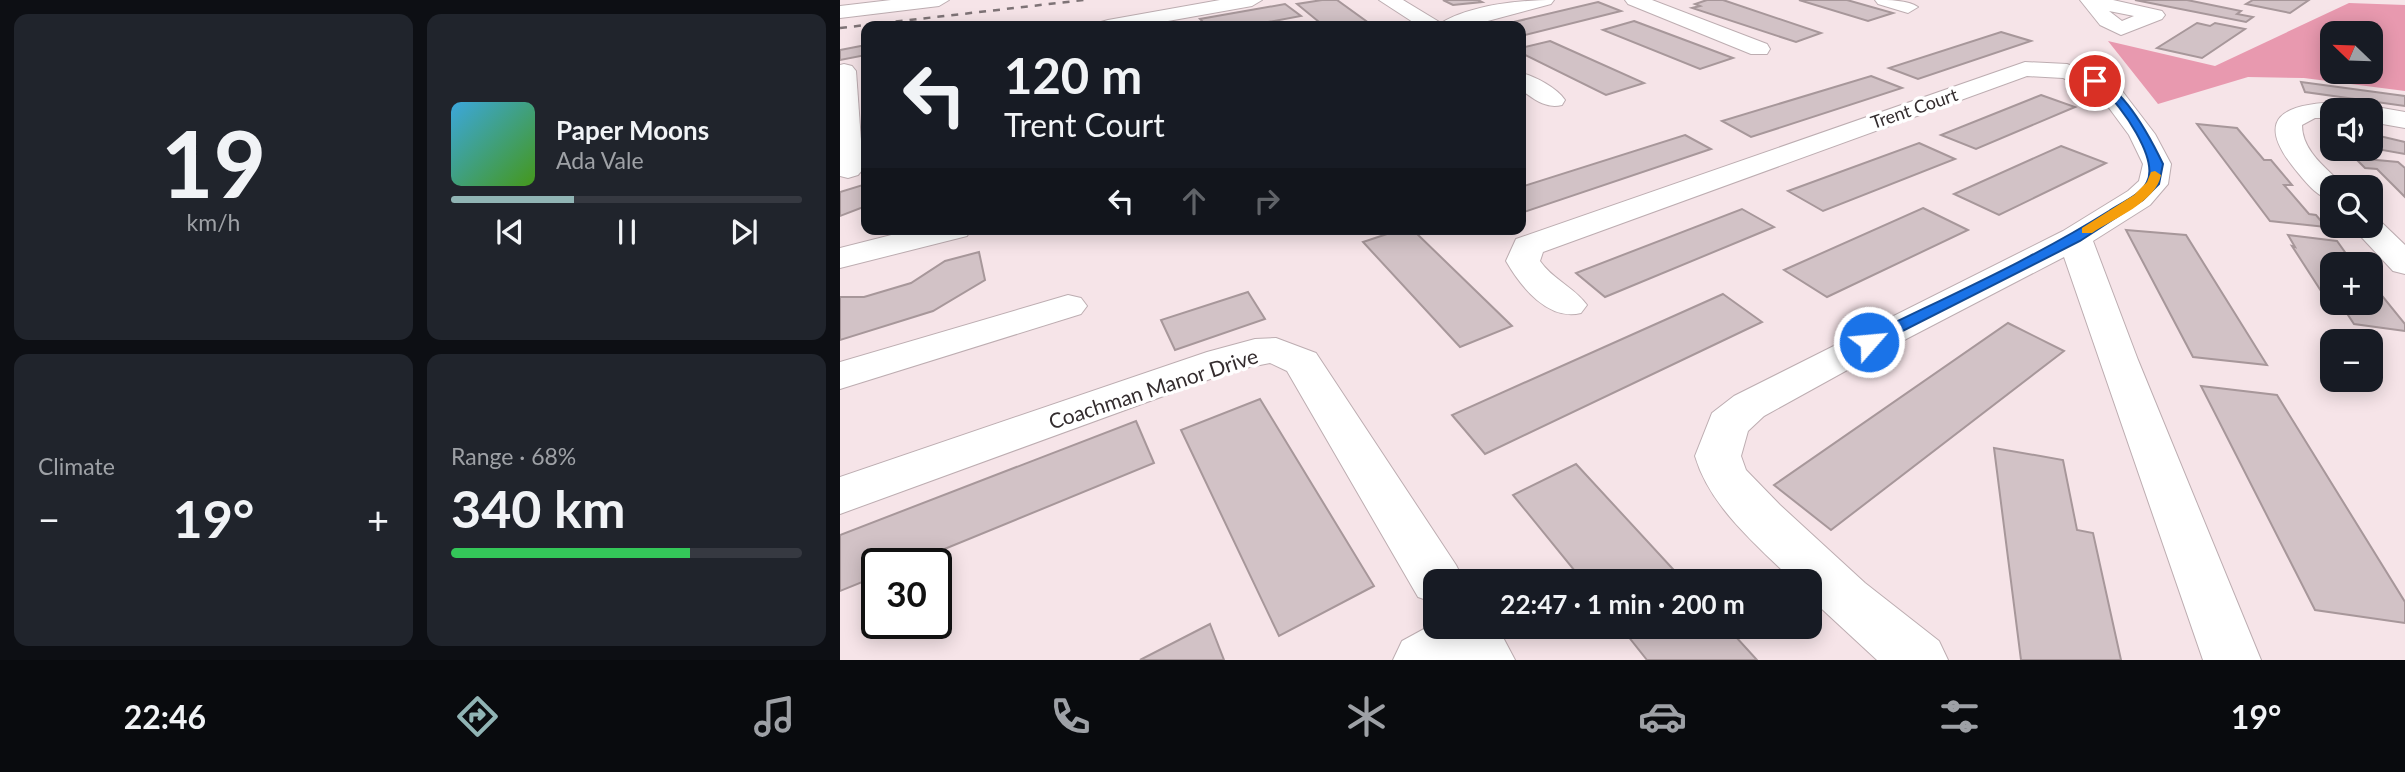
<!DOCTYPE html>
<meta charset="utf-8">
<style>
body{margin:0;font-family:Lato,sans-serif;background:#20242c;color:#f1f3f6;height:100vh;display:flex;flex-direction:column;font-size:26px;white-space:nowrap}
*{box-sizing:border-box;margin:0}
p{font-size:23px;color:#9ea1a6}
.icon{flex:none;width:38px;height:38px;fill:none;stroke:currentColor;stroke-width:2;stroke-linecap:round;stroke-linejoin:round}
.map{position:relative;flex:1;overflow:hidden}
.drawer{display:flex;flex-direction:column;gap:14px;padding:14px;background:#0d0f14;width:840px}
.drawer>*{flex:none}
.top-card{position:absolute;left:21px;top:21px;width:665px;height:214px;border-radius:14px;box-shadow:0 4px 18px #0003;background:#171b24;color:#f1f3f6;overflow:hidden}
.needle{width:46px;rotate:293deg}
.controls{position:absolute;left:1480px;top:21px;display:grid;gap:14px}
.controls a{display:grid;place-items:center;width:63px;height:63px;border-radius:14px;background:#171b24;box-shadow:0 4px 18px #0003;font-size:35px}
.speed{position:absolute;left:21px;top:548px;display:flex;gap:14px;font-size:35px;font-weight:700;text-align:center}
.speed>*{display:grid;place-content:center;width:91px;height:91px;border-radius:50%;background:#171b24;box-shadow:0 4px 18px #0003;line-height:1}
.speed .limit{border:4px solid #111;border-radius:10px;background:#fff;color:#111}
.pin{position:absolute;display:grid;place-items:center;width:60px;height:60px;color:#fff;margin:-30px;border:4px solid #fff;border-radius:50%;box-shadow:0 2px 7px #0007}
.me{position:absolute;width:77px;margin:-38px;rotate:63deg;stroke-linejoin:round;filter:drop-shadow(0 0 5px #0008)}
.turn{display:flex;align-items:center;gap:24px;height:147px;padding:0 28px;font-size:32px}
.turn .icon{width:91px;height:91px;stroke-width:2.5}
.turn b{display:block;font-size:49px;line-height:60px}
.lanes{display:flex;align-items:center;height:66px;padding:0 28px;background:#0003;justify-content:center;gap:35px;direction:ltr}
.lanes .off{opacity:.35}
.big{font-size:52px;font-weight:700;line-height:1.1}
.drawer .widget{flex:1;display:flex;flex-direction:column;justify-content:center;gap:10px;min-width:0;padding:0 24px;border-radius:14px;background:#20242c}
.drawer .dial{align-items:center;gap:0}
.dial b{font-size:91px;line-height:1}
.song{display:flex;align-items:center;gap:21px}
.cover{width:84px;height:84px;border-radius:10px;background:linear-gradient(135deg,hsl(200 70% 55%),hsl(100 70% 35%))}
.played{height:7px;border-radius:4px;background:linear-gradient(90deg,#90b4b4 35%,#363941 35%)}
.keys{display:flex;justify-content:space-around;direction:ltr}
.heat{display:flex;justify-content:space-between;align-items:center;font-size:38px;direction:ltr}
.charge{height:10px;border-radius:5px;background:linear-gradient(90deg,#34c759 68%,#363941 0)}
.drawer .tiles{flex:1;display:grid;gap:14px;grid-template-columns:repeat(2,1fr)}
.trip{position:absolute;left:583px;top:569px;width:399px;height:70px;border-radius:14px;background:#171b24;box-shadow:0 4px 18px #0003;font-weight:700;line-height:70px;text-align:center}
.tab-bar{display:flex;height:112px;justify-content:space-around;align-items:center;background:#090b0e;color:#9ea1a6}
.tab-bar .icon{width:49px;height:49px}
.tab-bar .current{color:#90b4b4}
.tab-bar b{font-size:32px;color:#f1f3f6}
main{display:flex;flex:1;min-height:0}
.map>svg:first-child{display:block}
.forest{fill:#e899af;fill-rule:evenodd}
.building{fill:#d2c2c6;stroke:#a7979a;stroke-width:2}
.lines{fill:none;stroke-linecap:round;stroke-linejoin:round}
.minor-casing{stroke:#bdadb1;stroke-width:2}
.minor{fill:#fff;fill-rule:evenodd}
.rail{stroke:#7e7376;stroke-width:2.5;stroke-dasharray:7 7;stroke-linecap:butt}
.route{fill:#1a73e8;stroke:#114b97;stroke-width:2}
.slow{fill:#f59e0b}
.labels{text-anchor:middle;dominant-baseline:central;stroke-width:7;stroke-linejoin:round;paint-order:stroke}
.far-street-label{font-size:18px;fill:#332c2e;stroke:#fff}
.street-label{font-size:21px;fill:#332c2e;stroke:#fff}
</style>
<main>
<section class="drawer">
<div class="tiles">
<div class="widget dial"><b>19</b><p>km/h</p></div>
<div class="widget">
<div class="song"><i class="cover"></i><div><b>Paper Moons</b><p>Ada Vale</p></div></div>
<div class="played"></div>
<div class="keys"><svg class="icon" aria-label="previous" viewBox="0 0 24 24"><path d="M18 5L8 12l10 7zM5 5v14"/></svg><svg class="icon" aria-label="pause" viewBox="0 0 24 24"><path d="M8 5v14M16 5v14"/></svg><svg class="icon" aria-label="next" viewBox="0 0 24 24"><path d="M6 5l10 7-10 7zM19 5v14"/></svg></div>
</div>
<div class="widget"><p>Climate</p>
<div class="heat"><a>−</a><b class="big">19°</b><a>+</a></div>
</div>
<div class="widget"><p>Range · 68%</p><b class="big">340 km</b><div class="charge"></div></div>
</div>
</section>
<div class="map">
<svg width="1565" height="660" viewBox="0 0 1565 660">
<rect width="100%" height="100%" fill="#f6e4e8"/>
<path class="forest" d="M1509,3L1565,5V91L1464,78L1408,77L1318,104L1268,41L1375,66ZM1493,33H1531V72H1493Z"/>
<g class="building">
<path d="M482,0H497L533,26H484L457,4Z"/>
<path d="M603,0H638L642,2L613,5Z"/>
<path d="M867,0H883L981,33L956,42L852,8L860,6L855,4Z"/>
<path d="M959,0H1007L1053,13L1028,21Z"/>
<path d="M1295,0H1347L1401,11L1397,14L1413,17L1406,22Z"/>
<path d="M1413,0H1469L1450,13L1406,4Z"/>
<path d="M758,2L781,11L681,36V26H657Z"/>
<path d="M445,4L461,16L407,26H348L364,23L360,19Z"/>
<path d="M794,21L893,58L860,69L763,30Z"/>
<path d="M1357,23L1370,26L1375,23L1405,29L1362,58L1317,48Z"/>
<path d="M1161,32L1191,41L1078,79L1049,68Z"/>
<path d="M710,41L804,83L766,95L681,53V48Z"/>
<path d="M26,45V55L0,60V50Z"/>
<path d="M1031,76L1062,88L911,137L882,121Z"/>
<path d="M1461,82L1565,96V106L1465,92Z"/>
<path d="M1201,95L1235,107L1136,149L1101,135Z"/>
<path d="M1357,124L1397,128L1424,160H1431L1452,185H1444L1469,214L1476,215L1486,227L1430,221Z"/>
<path d="M1531,134L1565,142V154L1531,148Z"/>
<path d="M845,135L871,149L681,213V187Z"/>
<path d="M1079,143L1115,159L983,211L948,191Z"/>
<path d="M1221,146L1266,163L1159,215L1114,194Z"/>
<path d="M1515,158L1558,162L1565,168V197L1537,169L1525,168Z"/>
<path d="M26,184V206L0,216V192Z"/>
<path d="M1083,208L1128,230L987,297L944,270Z"/>
<path d="M902,209L934,227L765,297L736,273Z"/>
<path d="M562,229H572L672,326L620,347L523,242Z"/>
<path d="M1286,230L1346,235L1427,365L1353,357Z"/>
<path d="M1448,235L1497,241L1507,255L1499,254L1506,263L1514,264H1493V303H1531V282L1565,324V331L1514,324L1504,309L1492,308L1452,246L1455,247Z"/>
<path d="M139,252L145,280L93,311L0,340V297H24L71,283L105,261Z"/>
<path d="M408,292L425,319L335,350L321,320Z"/>
<path d="M883,294L922,322L645,454L612,415Z"/>
<path d="M1168,323L1224,351L991,530L934,485Z"/>
<path d="M1361,386L1437,395L1565,602V623L1475,610Z"/>
<path d="M420,399L534,586L439,636L341,430Z"/>
<path d="M296,421L314,463L68,564H37V576L0,591V535Z"/>
<path d="M1154,448L1223,460L1237,530L1253,533L1281,660H1181Z"/>
<path d="M736,464L844,581H743L673,495Z"/>
<path d="M370,624L384,660H300Z"/>
<path d="M780,626H886L917,660H807Z"/>
</g>
<g class="lines">
<defs>
<g id="minor">
<path d="M51,0H109L99,6L0,18V6Z"/>
<path d="M380,0H422L412,6L300,26H258L261,22L268,20Z"/>
<path d="M539,0H563L601,23C631,5 679,0 714,0L711,4L629,26H579Z"/>
<path d="M785,0H812L927,44L930,49L927,54H911L788,4Z"/>
<path d="M1035,0C1049,0 1068,0 1078,7L1068,13L1038,4Z"/>
<path d="M1240,0H1273L1322,11L1325,15L1322,19L1281,35L1260,25ZM1269,11L1294,16L1282,21Z"/>
<path d="M1185,62L1227,64L1276,83L1315,134L1331,164L1328,184L1310,205L1253,241L1298,360L1421,660H1363L1224,257L1020,363L924,416L908,431L901,456L906,470L940,505L1025,583L1099,641L1108,660H1037L970,598V581H953C916,544 870,507 855,456L872,413L894,396L1223,231L1288,191L1299,181L1303,164L1289,135L1258,93L1223,78L1187,76L703,252L700,261C712,279 734,287 747,305L741,313C708,321 681,287 666,261L676,239Z"/>
<path d="M4,64L12,66L16,71L23,169L18,175L8,178L0,176V65Z"/>
<path d="M681,73C695,76 717,88 725,100L722,105C705,109 694,99 681,90Z"/>
<path d="M1503,102L1512,105L1516,110H1493V118H1475L1462,125C1462,152 1488,169 1505,187H1493V201C1478,197 1469,186 1459,174C1410,117 1444,103 1503,102Z"/>
<path d="M1531,106L1565,112V128L1531,122V110H1521Z"/>
<path d="M1531,217L1538,219L1565,245V274L1553,271L1511,226H1531Z"/>
<path d="M75,229H131L127,236L0,268V248Z"/>
<path d="M228,295L241,298L247,306L241,314L0,389V362Z"/>
<path d="M436,338L476,353L616,565L624,581H595V603L578,597L447,371L430,363L395,370L0,514V477L367,352L415,339Z"/>
<path d="M595,623V626H657L675,660H553L562,641Z"/>
</g>
</defs>
<use href="#minor" class="minor-casing"/>
<use href="#minor" class="minor"/>
<path class="rail" d="M0,28L244,0"/>
</g>
<path class="route" d="M1255,78C1284,88 1310,137 1323,164L1319,184L1303,200L1240,241L1035,345H1023L1021,342L1023,338C1106,297 1191,260 1269,211C1281,203 1301,195 1307,182C1319,159 1281,105 1263,90C1259,87 1254,85 1250,81Z"/>
<path class="slow" d="M1315,171L1321,175C1316,202 1273,219 1252,233H1242V228L1294,195L1307,182L1311,172Z"/>
<g class="labels">
<g class="far-street-label">
<text transform="translate(1074 108) rotate(-19)">Trent Court</text>
</g>
<g class="street-label">
<text transform="translate(313 388) rotate(-18)">Coachman Manor Drive</text>
</g>
</g>
</svg>
<div class="controls">
<a><svg class="needle" viewBox="-14 -14 28 28"><path d="M0-13l5 13h-10z" fill="#e53935"/><path d="M0 13l5-13h-10z" fill="#9ea1a6"/></svg></a>
<a><svg class="icon" aria-label="sound" viewBox="0 0 24 24"><path d="M4 9h4l5-4v14l-5-4H4zM17 9q2 3 0 6"/></svg></a>
<a><svg class="icon" aria-label="search" viewBox="0 0 24 24"><circle cx="10" cy="10" r="6"/><path d="M15 15l6 6"/></svg></a>
<a>+</a>
<a>−</a>
</div>
<div class="speed"><div class="limit">30</div></div>
<div class="pin" style="left:1255px;top:81px;background:#d93025"><svg class="icon" aria-label="arrive" viewBox="0 0 24 24"><path d="M6 21V4h12l-3 4 3 4H6"/></svg></div>
<svg class="me" style="left:1029px;top:342px" viewBox="-20 -20 40 40"><circle r="17" fill="#1a73e8" stroke="#fff" stroke-width="3"/><path d="M0-11L8 9 0 5-8 9z" fill="#fff"/></svg>
<div class="trip">22:47 · 1 min · 200 m</div>
<div class="top-card">
<div class="turn"><svg class="icon" aria-label="left" viewBox="0 0 24 24"><path d="M17 20v-9H6M10 6l-5 5 5 5"/></svg><div><b>120 m</b>Trent Court</div></div>
<div class="lanes"><svg class="icon" aria-label="left" viewBox="0 0 24 24"><path d="M17 20v-9H6M10 6l-5 5 5 5"/></svg><svg class="icon off" aria-label="ahead" viewBox="0 0 24 24"><path d="M12 20V5M6 11l6-6 6 6"/></svg><svg class="icon off" aria-label="right" viewBox="0 0 24 24"><path d="M7 20v-9h11M14 6l5 5-5 5"/></svg></div>
</div>
</div>
</main>
<nav class="tab-bar">
<b>22:46</b>
<svg class="icon current" aria-label="directions" viewBox="0 0 24 24"><path d="M12 3l9 9-9 9-9-9zM9 14v-3h6M13 9l2 2-2 2"/></svg>
<svg class="icon" aria-label="music" viewBox="0 0 24 24"><path d="M9 18V5l10-2v13"/><circle cx="6" cy="18" r="3"/><circle cx="16" cy="16" r="3"/></svg>
<svg class="icon" aria-label="phone" viewBox="0 0 24 24"><path d="M5 4h4l2 5-3 2q2 4 5 5l2-3 5 2v4C11 20 4 13 5 4z"/></svg>
<svg class="icon" aria-label="climate" viewBox="0 0 24 24"><path d="M12 3v18M4 7l16 10M4 17L20 7"/></svg>
<svg class="icon" aria-label="car" viewBox="0 0 24 24"><path d="M5 17H2v-5l4-1 3-4h7l3 4 3 1v5h-3M9 17h6M6 11h13"/><circle cx="7" cy="17" r="2"/><circle cx="17" cy="17" r="2"/></svg>
<svg class="icon" aria-label="filters" viewBox="0 0 24 24"><path d="M4 7h16M4 17h16"/><circle cx="9" cy="7" r="2"/><circle cx="15" cy="17" r="2"/></svg>
<b>19°</b>
</nav>
